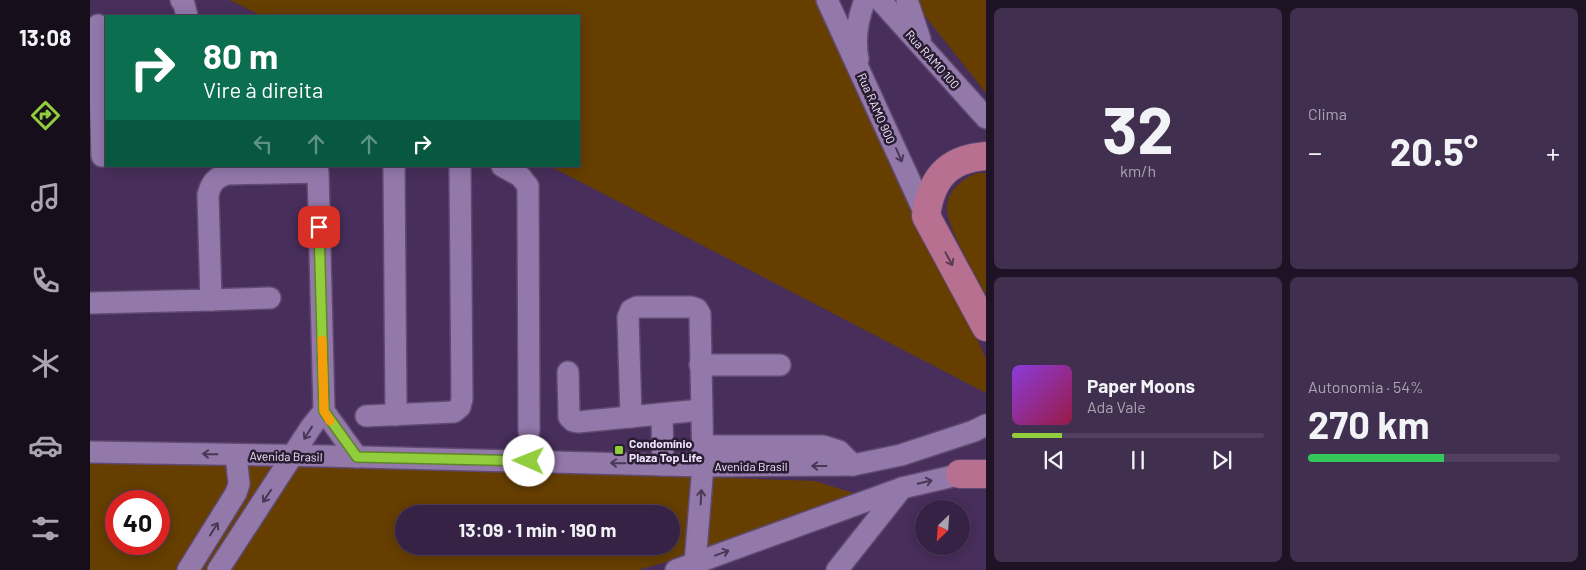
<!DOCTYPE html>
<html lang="pt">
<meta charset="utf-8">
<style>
body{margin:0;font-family:Barlow,sans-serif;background:#412f4f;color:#f1f3f6;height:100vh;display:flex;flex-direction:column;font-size:19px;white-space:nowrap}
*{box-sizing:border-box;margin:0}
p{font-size:16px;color:#aaa4b2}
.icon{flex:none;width:28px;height:28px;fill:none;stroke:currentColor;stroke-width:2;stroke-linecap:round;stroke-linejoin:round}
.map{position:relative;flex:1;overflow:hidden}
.sheet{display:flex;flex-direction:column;gap:8px;padding:8px;background:#1e1325;width:600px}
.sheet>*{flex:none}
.top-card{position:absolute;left:15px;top:15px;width:475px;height:152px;border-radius:0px;box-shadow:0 2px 12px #0003,0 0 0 1px #503f5d;background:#0b6e4f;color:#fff;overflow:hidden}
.needle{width:32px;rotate:205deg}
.controls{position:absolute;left:825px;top:500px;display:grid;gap:10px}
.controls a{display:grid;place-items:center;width:55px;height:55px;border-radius:50%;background:#362244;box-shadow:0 2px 12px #0003,0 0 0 1px #503f5d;font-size:25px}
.speed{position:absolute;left:15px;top:490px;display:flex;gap:10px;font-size:25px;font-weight:700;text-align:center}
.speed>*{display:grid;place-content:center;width:65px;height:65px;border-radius:50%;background:#362244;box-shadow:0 2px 12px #0003,0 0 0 1px #503f5d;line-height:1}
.speed .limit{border:8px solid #d22;background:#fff;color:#111}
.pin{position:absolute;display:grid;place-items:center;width:42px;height:42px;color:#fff;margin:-21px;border-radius:10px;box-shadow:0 2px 8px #0006}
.me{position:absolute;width:55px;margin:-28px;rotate:271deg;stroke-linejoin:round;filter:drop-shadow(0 0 4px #0008)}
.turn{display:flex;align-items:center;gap:18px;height:105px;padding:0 15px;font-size:22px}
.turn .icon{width:65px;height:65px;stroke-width:2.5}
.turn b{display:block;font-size:35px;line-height:42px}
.lanes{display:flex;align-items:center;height:48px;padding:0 15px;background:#0003;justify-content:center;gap:25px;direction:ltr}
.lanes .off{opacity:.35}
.big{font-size:38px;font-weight:700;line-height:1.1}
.sheet .card{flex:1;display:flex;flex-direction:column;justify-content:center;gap:8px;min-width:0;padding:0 18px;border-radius:8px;background:#412f4f}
.sheet .dial{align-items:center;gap:0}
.dial b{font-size:65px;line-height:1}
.song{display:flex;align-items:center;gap:15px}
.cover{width:60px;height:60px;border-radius:8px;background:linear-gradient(135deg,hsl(270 70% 55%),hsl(340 70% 35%))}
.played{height:5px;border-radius:2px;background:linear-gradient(90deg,#92cd3e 20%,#503f5d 20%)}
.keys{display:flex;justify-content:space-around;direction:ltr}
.heat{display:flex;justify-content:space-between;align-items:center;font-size:28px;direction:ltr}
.charge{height:8px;border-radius:4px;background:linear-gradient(90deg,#34c759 54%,#503f5d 0)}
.sheet .tiles{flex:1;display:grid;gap:8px;grid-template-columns:repeat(2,1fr)}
.trip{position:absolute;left:305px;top:505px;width:285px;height:50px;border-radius:25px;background:#362244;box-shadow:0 2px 12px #0003,0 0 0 1px #503f5d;font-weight:700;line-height:50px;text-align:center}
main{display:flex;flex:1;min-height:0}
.tabs{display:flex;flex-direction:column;width:90px;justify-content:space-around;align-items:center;background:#160e1b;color:#aaa4b2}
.tabs .icon{width:35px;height:35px}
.tabs .on{color:#92cd3e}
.tabs b{font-size:22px;color:#f1f3f6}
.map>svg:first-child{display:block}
.green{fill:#653e00;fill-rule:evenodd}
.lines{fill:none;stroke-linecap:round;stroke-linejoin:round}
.minor-casing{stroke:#614a71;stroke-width:24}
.major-casing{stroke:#614a71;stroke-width:30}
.minor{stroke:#9378aa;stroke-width:21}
.major{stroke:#b87090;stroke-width:28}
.oneway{stroke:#483855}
.oneway2{stroke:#5a3a52}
.route-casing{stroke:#5f8528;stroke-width:12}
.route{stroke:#92cd3e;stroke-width:9}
.slow{stroke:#f59e0b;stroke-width:9}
.poi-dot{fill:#92cd3e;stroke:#281d31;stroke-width:2}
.labels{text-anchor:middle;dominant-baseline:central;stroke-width:5;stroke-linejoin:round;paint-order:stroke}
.street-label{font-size:12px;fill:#f1e2fe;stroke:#281d31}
.poi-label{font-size:12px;font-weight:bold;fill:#f1e2fe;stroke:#281d31;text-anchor:start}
</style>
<main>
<nav class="tabs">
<b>13:08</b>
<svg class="icon on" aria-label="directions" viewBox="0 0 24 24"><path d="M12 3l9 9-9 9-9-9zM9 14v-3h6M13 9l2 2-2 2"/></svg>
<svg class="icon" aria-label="music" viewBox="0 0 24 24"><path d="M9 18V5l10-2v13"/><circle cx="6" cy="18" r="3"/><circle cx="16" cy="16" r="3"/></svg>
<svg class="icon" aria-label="phone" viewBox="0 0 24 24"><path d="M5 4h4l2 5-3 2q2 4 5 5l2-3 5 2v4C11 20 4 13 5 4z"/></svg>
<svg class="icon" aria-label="climate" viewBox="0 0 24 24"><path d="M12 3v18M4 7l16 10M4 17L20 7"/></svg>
<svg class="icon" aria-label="car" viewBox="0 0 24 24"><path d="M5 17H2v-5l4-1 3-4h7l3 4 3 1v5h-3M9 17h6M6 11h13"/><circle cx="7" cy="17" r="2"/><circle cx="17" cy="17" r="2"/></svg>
<svg class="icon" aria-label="filters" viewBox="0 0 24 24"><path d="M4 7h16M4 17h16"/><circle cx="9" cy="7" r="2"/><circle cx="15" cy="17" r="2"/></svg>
</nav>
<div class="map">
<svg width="896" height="570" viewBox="0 0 896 570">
<rect width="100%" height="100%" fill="#482e5b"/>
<g class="green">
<path d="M140,0H730L817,181L896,359V393L460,166H489V16H172Z"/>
<path d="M824,0H896V93L824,2Z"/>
<path d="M888,173H896V295C887,278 856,225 857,208C857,190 873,178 888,173Z"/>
<path d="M60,458L725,481L770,495L584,560L547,570H0V459ZM26,501H69V544H26ZM314,514H581V546H314Z"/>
</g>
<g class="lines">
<defs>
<g id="minor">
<path d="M91,0L94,4L97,16"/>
<path d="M737,0L836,216"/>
<path d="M790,0L896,118"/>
<path d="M817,0L830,39"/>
<path d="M8,25L12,156"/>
<path d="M768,59C764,39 768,18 775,0"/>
<path d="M304,166L306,415"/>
<path d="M412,166L430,176L438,186L439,431"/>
<path d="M121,300L180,298"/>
<path d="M0,303L121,300L118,195C121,183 125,178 137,174L228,172L234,411L267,457"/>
<path d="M610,365H690"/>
<path d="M478,372L479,417L483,421L488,422L611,410"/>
<path d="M572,414L573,465"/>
<path d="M276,416L364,412L370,407L372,399L370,166"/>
<path d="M541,417L538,317L541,310L547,307H601L607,309L610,314L613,466L605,563"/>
<path d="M612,446H733L749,451L763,465"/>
<path d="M0,452L236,456L613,466L763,465L811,455L884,431L896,425"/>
<path d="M98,570L146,493L149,484L146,455"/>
<path d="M128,570L221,427L234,411"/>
<path d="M586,570L812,488L885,471"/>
<path d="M747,570L812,488"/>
</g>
<g id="major">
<path d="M896,156C857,159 841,179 836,216L896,327"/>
<path d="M870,474H896"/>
</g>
</defs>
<use href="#minor" class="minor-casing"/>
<use href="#major" class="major-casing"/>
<use href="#minor" class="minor"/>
<use href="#major" class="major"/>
</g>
<defs><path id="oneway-shaft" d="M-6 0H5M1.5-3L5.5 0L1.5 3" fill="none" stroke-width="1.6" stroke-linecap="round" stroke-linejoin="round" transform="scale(1.25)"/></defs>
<g class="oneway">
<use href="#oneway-shaft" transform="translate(809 155) rotate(66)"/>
<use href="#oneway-shaft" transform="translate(218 433) rotate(122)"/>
<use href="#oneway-shaft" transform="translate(120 454) rotate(-179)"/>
<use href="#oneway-shaft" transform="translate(528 463) rotate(-179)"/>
<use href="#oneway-shaft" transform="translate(729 466) rotate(180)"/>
<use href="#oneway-shaft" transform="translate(835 482) rotate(-14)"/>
<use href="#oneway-shaft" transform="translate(177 496) rotate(124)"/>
<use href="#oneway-shaft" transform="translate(611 497) rotate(-87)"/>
<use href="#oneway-shaft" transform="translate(124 529) rotate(-58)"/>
<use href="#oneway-shaft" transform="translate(632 553) rotate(-20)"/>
</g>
<use class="oneway2" href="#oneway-shaft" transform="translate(859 259) rotate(62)"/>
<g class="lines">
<defs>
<path id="route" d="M229,227L234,411L267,457L439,461"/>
</defs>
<use href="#route" class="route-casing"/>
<use href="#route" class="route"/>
<path class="slow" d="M232,340L234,411L240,421"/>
</g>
<rect class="poi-dot" x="524" y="445" width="10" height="10" rx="2.5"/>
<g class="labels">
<g class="street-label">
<text transform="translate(843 59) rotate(48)">Rua RAMO 100</text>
<text transform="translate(787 108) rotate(66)">Rua RAMO 900</text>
<text transform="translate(196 456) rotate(1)">Avenida Brasil</text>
<text x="661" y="466">Avenida Brasil</text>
</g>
<g class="poi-label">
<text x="539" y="443">Condomínio<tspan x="539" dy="14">Plaza Top Life</tspan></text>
</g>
</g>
</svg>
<div class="controls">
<a><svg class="needle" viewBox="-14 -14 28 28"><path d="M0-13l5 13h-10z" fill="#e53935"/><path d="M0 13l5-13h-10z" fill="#aaa4b2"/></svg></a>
</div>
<div class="speed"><div class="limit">40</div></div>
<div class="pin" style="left:229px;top:227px;background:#d93025"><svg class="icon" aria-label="arrive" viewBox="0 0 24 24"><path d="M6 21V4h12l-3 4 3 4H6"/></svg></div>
<svg class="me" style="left:439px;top:461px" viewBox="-20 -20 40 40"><circle r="19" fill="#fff"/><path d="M0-13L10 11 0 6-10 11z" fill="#92cd3e"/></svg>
<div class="trip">13:09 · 1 min · 190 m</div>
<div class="top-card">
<div class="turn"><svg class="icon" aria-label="right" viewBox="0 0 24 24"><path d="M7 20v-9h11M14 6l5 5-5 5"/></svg><div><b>80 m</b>Vire à direita</div></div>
<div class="lanes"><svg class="icon off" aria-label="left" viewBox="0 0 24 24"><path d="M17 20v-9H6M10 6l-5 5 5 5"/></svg><svg class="icon off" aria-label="ahead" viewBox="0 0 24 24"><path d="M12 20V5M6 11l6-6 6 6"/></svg><svg class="icon off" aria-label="ahead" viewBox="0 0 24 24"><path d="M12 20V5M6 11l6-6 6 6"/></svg><svg class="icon" aria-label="right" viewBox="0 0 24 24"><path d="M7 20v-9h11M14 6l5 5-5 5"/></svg></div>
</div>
</div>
<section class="sheet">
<div class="tiles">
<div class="card dial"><b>32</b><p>km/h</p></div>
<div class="card"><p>Clima</p>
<div class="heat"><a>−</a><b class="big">20.5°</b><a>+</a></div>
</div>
<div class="card">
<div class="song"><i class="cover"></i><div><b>Paper Moons</b><p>Ada Vale</p></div></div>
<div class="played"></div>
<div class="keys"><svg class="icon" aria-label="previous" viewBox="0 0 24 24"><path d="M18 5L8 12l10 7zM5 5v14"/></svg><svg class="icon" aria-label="pause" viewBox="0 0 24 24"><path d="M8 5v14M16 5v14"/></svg><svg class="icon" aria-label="next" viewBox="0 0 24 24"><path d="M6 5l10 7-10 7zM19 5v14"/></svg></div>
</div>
<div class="card"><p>Autonomia · 54%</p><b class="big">270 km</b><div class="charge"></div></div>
</div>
</section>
</main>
